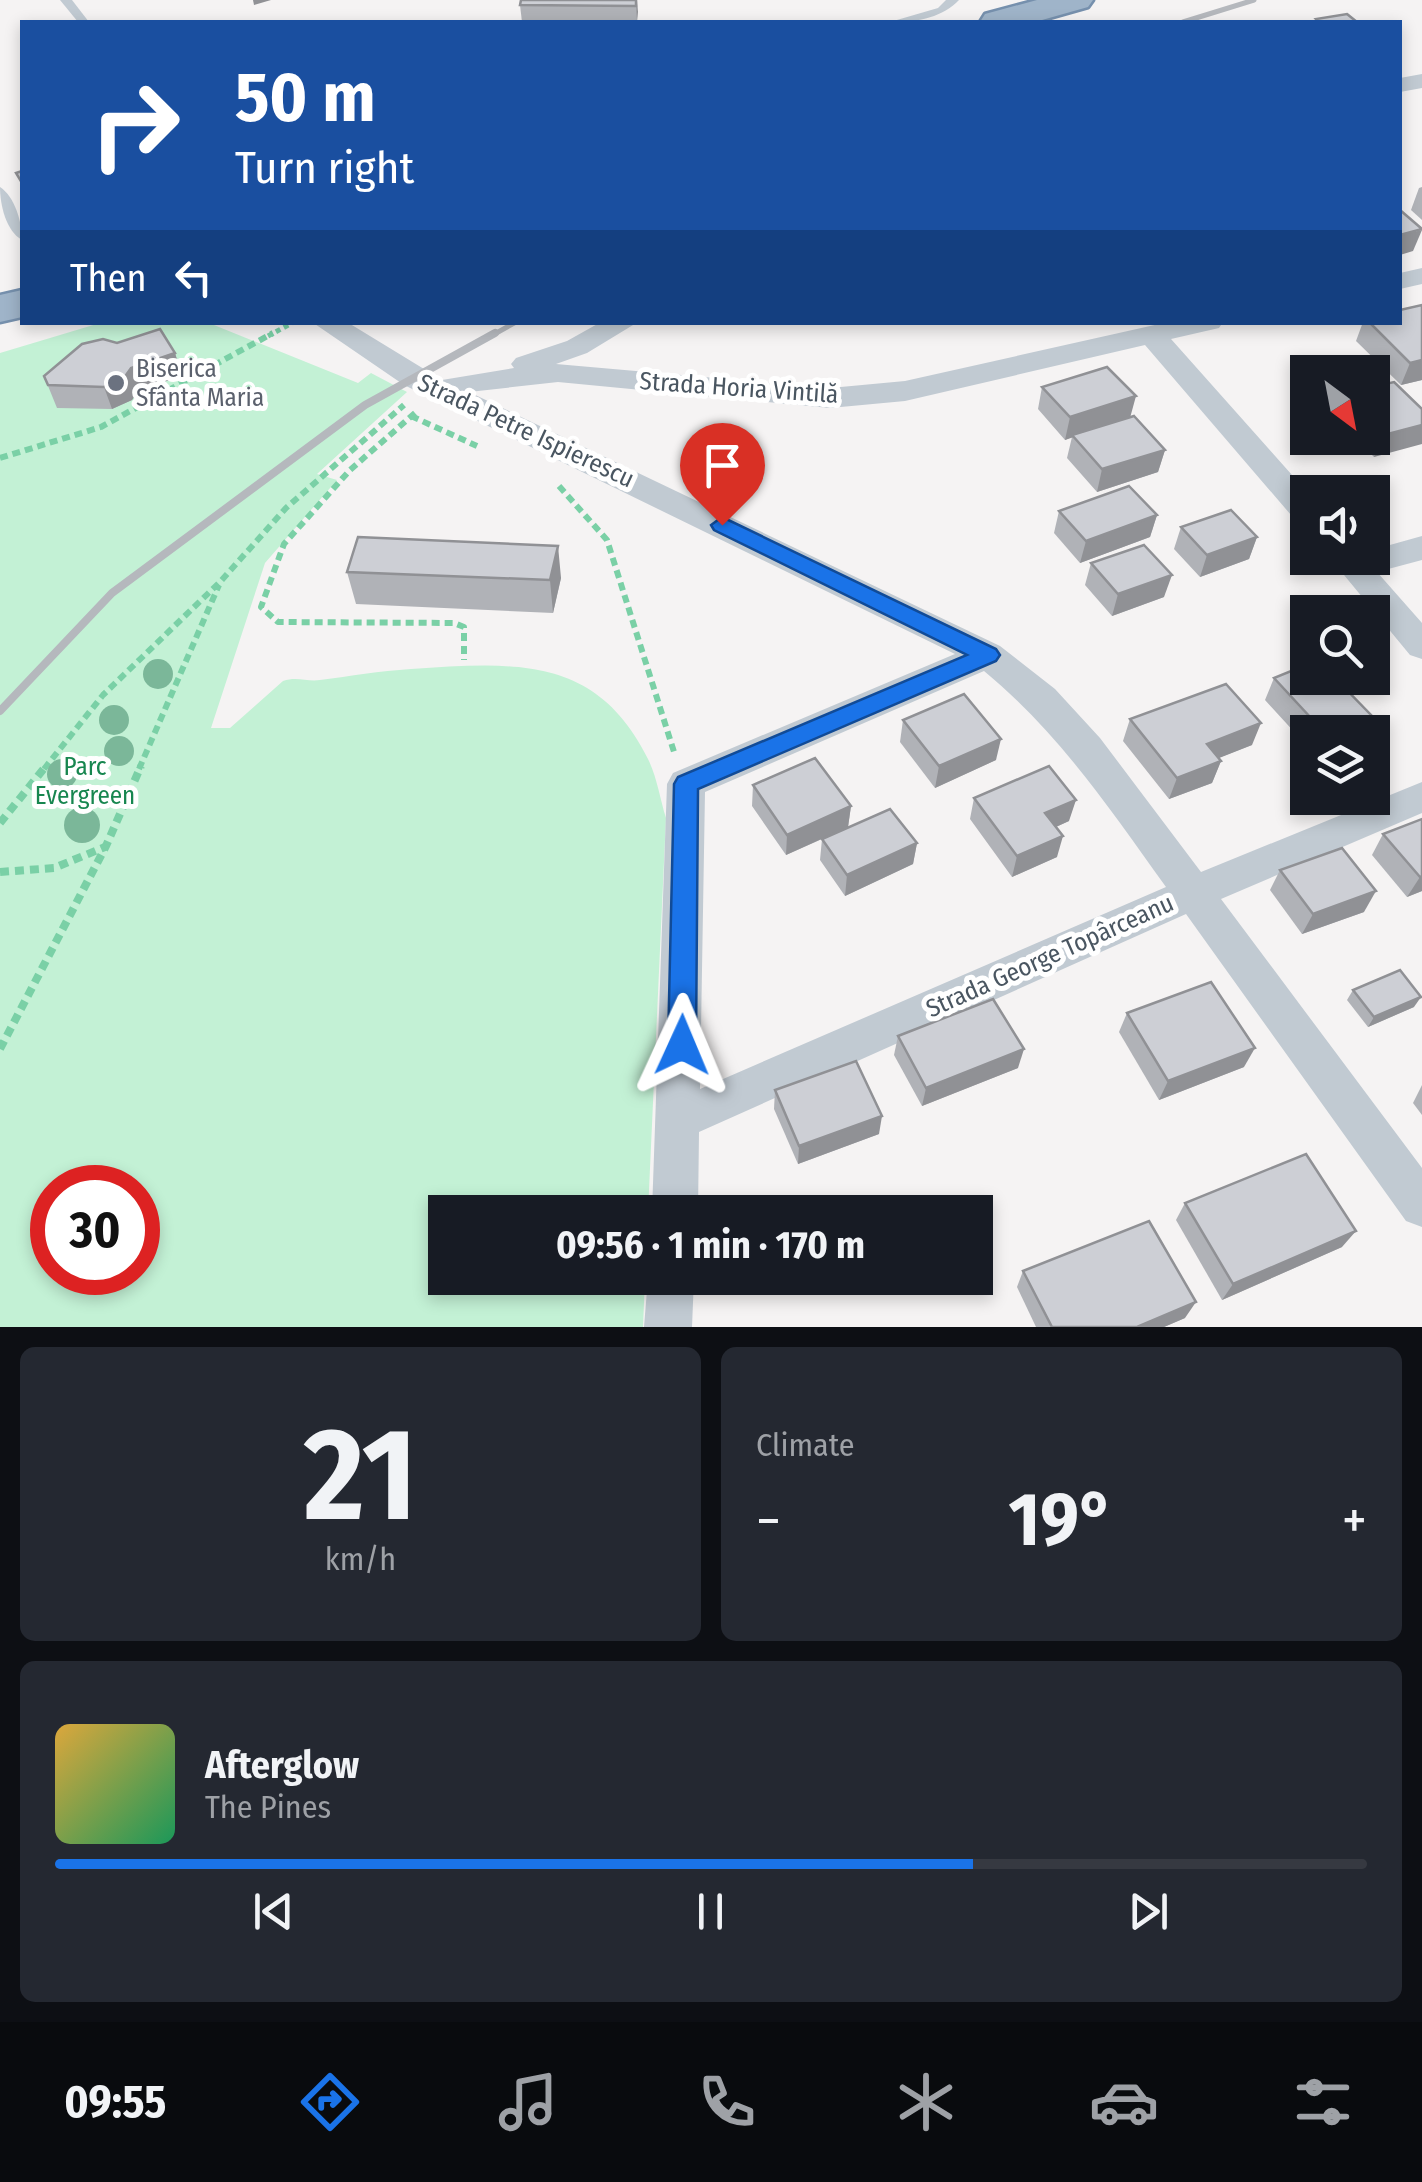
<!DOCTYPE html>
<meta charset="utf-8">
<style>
body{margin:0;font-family:"Fira Sans Condensed",sans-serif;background:#242831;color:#f1f3f6;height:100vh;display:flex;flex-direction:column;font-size:38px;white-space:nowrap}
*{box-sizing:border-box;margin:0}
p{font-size:32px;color:#9ea1a6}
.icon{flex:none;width:55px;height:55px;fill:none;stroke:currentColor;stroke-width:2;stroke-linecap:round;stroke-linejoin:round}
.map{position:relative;height:1327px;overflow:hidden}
.drawer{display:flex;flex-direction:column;gap:20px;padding:20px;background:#0d0f14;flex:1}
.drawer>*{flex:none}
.guide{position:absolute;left:20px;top:20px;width:1382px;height:305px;border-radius:0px;box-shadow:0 5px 15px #0003;background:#1a4fa0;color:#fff;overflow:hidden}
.needle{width:65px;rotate:148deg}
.tools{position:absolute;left:1290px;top:355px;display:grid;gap:20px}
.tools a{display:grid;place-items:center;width:100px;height:100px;border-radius:0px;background:#171b24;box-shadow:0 5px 15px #0003;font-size:50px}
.speed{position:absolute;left:30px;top:1165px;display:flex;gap:20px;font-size:50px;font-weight:700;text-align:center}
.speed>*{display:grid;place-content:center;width:130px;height:130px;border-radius:50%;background:#171b24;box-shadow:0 5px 15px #0003;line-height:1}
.speed .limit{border:15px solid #d22;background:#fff;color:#111}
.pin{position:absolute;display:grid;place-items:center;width:85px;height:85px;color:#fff;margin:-102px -42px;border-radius:50% 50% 50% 0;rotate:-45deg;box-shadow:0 0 10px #0007}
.pin .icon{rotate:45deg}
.me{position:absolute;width:110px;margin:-55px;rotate:1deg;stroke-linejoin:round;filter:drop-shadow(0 0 8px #0008)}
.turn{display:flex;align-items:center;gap:35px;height:210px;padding:0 50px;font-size:45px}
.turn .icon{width:130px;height:130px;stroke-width:2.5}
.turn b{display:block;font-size:70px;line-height:85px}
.then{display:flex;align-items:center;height:95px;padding:0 50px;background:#0003;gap:20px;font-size:38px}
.big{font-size:75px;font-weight:700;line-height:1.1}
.drawer .card{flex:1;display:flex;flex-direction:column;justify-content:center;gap:15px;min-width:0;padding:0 35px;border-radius:15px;background:#242831}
.drawer .dial{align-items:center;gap:0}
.dial b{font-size:130px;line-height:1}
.song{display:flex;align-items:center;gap:30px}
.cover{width:120px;height:120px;border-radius:15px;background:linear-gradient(135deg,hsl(40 70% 55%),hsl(150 70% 35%))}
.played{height:10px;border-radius:5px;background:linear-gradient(90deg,#1a73e8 70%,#363941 70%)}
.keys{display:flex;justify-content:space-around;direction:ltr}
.heat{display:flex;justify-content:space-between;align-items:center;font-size:55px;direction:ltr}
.drawer .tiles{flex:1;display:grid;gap:20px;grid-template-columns:1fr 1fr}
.card:last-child{grid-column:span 2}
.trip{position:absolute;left:428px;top:1195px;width:565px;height:100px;border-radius:0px;background:#171b24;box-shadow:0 5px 15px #0003;font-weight:700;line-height:100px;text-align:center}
.tab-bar{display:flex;height:160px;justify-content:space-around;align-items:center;background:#090b0e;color:#9ea1a6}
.tab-bar .icon{width:70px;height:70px}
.tab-bar .selected{color:#1a73e8}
.tab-bar b{font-size:45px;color:#f1f3f6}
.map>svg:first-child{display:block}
.green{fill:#c3f1d5;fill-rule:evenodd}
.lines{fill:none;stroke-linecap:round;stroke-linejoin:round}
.trunk-casing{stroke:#7690ad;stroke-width:5}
.path-far2{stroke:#7ad0a6;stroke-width:5;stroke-dasharray:5 4;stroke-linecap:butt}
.path-far1{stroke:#7ad0a6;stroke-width:6;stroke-dasharray:8 5;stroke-linecap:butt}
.path{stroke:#7ad0a6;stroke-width:8;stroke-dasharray:9 6;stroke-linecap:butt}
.service{fill:#c1cad2;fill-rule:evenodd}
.minor{fill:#c1cad2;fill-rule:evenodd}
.trunk{fill:#9fb4c9;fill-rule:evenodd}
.rail-far1{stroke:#b5b8bd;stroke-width:5}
.rail{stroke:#b5b8bd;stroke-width:8}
.tree{fill:#7bb799}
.wall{fill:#b0b2b7}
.shaded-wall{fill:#909195}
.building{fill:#cdcfd5;stroke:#909195;stroke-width:2.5}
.route{fill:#1a73e8;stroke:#114b97;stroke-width:2.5}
.worship-dot{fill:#6b7280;stroke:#fff;stroke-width:4}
.labels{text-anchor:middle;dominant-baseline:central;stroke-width:10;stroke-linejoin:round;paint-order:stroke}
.worship-label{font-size:25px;fill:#5b616d;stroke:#fff;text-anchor:start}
.street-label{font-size:25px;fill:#4a5661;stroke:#fff}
.park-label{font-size:25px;fill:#17864f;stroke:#fff}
</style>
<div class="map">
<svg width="1422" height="1327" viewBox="0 0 1422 1327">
<rect width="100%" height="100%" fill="#f5f3f3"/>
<path class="green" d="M100,323H209L358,383L371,373L407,392L317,474L337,480L265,563L211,728H230L283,681C297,676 307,682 320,680C351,676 379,671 411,669C511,663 596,653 648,759C657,777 660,799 666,818L648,1212H445V1278H645L643,1327H0V353ZM52,1188H138V1272H52Z"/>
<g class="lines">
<defs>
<g id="trunk">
<path d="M1037,0H1093L1088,7L1035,22H980L985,14Z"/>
<path d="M22,290V317L0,322V295Z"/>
</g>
</defs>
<use href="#trunk" class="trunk-casing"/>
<path class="path-far2" d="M268,336L292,323"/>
<g class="path-far1">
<path d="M415,413L350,470L284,544L261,607L278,622L454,623L464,627V660"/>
<path d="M411,416L477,446"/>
<path d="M0,458L101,427L273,333"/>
<path d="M559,486L607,540L675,755"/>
<path d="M44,769L103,695L220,582L286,508L404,405"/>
<path d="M139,769L219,585"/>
</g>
<g class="path">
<path d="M0,823L46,766"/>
<path d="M0,872L54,868L105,847"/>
<path d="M0,1049L106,846L141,766"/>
</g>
<g class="service">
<path d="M60,0H72L89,22H78Z"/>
<path d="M946,0H959C942,18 914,23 890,22L938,8Z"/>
<path d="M0,187C15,197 22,222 22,240C6,231 0,205 0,187Z"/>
</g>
<g class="minor">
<path d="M1422,74V88L1400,92V78Z"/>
<path d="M1422,268V284L1400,289V273Z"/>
<path d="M312,322H347L442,380L514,368L511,364L516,358L567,341L601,322H638L587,353L556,364L830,388L905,381L1168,322H1223L1219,328L1171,339L1308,493V525L1297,522L1145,345L905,401L830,408L558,382L469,392L1000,646L1055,689L1100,738L1201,872L1422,782V813L1221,899L1422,1168V1227L1406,1221L1186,914L699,1132L698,1212H652L667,784L673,773L955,654L404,385ZM984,671C1059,733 1110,809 1166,887L700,1089L705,792Z"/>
<path d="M1422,536V560L1377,572L1422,623V659L1410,655L1330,558H1372V550Z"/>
<path d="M648,1278H694L692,1327H644Z"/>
</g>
<use href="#trunk" class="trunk"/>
<g class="rail-far1">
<path d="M1183,22L1254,0"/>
<path d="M491,336L516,322"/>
</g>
<path class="rail" d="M0,711L112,593L365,405L495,333"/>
</g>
<g class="tree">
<circle cx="158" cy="674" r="15"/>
<circle cx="114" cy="720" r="15"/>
<circle cx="119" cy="751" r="15"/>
<circle cx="62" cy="774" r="15"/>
<circle cx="82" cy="825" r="18"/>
</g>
<g class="wall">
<path d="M637,0V22H522L520,5Z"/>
<path d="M1422,187V220L1411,210L1419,188Z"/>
<path d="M1422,305V380L1401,385L1356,341L1363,322H1400Z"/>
<path d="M117,343L175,353L182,376L139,390L132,400L112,409L57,408L44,376Z"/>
<path d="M1042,387L1130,418L1165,450L1158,472L1097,492L1067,458L1072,437L1065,440L1038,409Z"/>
<path d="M1372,387L1422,409L1374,457L1355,438H1372Z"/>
<path d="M1059,511L1157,515L1150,537L1080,563L1054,533Z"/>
<path d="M1181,527L1257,537L1249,559L1200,577L1174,549Z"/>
<path d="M1091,563L1164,597L1112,616L1085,585Z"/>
<path d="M347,572L561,578L553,613L356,604Z"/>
<path d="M1274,678L1363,732H1308V747L1265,700Z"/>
<path d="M1130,719L1252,745L1218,758L1221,761L1212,783L1169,799L1123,741Z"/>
<path d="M903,720L996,760L935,788L900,742Z"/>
<path d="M753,785L851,806L848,827L917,843L913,864L845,896L820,860L822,839L786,855L752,806Z"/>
<path d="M974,798L1069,821L1056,827L1057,857L1012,877L970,819Z"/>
<path d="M1422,819V891L1407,897L1372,855L1383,834Z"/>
<path d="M1280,870L1364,912L1302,934L1270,890Z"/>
<path d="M1353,990L1414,1007L1368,1027L1347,1000Z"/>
<path d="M1127,1013L1244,1067L1159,1100L1119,1032Z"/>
<path d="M898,1036L1018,1068L922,1106L894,1055Z"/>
<path d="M1422,1085V1115L1413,1103Z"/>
<path d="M775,1090L879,1134L798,1164L774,1109Z"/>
<path d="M1185,1203L1342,1247L1222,1300L1176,1220Z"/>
<path d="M1023,1271L1185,1318L1164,1327H1036L1017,1287Z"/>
</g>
<g class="shaded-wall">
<path d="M253,0H271L254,5Z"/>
<path d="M636,0H637L638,12L637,22Z"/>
<path d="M1422,230L1413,251L1400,255V235Z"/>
<path d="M175,353L182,376L139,390L132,400L112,409L104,387L131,368Z"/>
<path d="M1422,360V380L1401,385L1410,363Z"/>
<path d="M1136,396L1130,418L1065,440L1070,417Z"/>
<path d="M1422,425V444L1374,457L1384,435Z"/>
<path d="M1165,450L1158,472L1097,492L1102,469Z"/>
<path d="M1157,515L1150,537L1080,563L1086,541Z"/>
<path d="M1257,537L1249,559L1200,577L1207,555Z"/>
<path d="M558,546L561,578L553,613L550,580Z"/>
<path d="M1172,575L1164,597L1112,616L1118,594Z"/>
<path d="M1372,716L1363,732H1331Z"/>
<path d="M1261,723L1252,745L1199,766L1207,744Z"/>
<path d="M1001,739L996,760L935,788L939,766Z"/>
<path d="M1221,761L1212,783L1169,799L1177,778Z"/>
<path d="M1076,800L1069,821L1040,834L1045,813Z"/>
<path d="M851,806L848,827L786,855L787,835Z"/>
<path d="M1063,836L1057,857L1012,877L1017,856Z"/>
<path d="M917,843L913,864L845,896L847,875Z"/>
<path d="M1422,876V891L1407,897L1420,877Z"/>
<path d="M1376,891L1364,912L1302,934L1313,914Z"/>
<path d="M1421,997L1414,1007L1368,1027L1374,1017Z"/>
<path d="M1255,1048L1244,1067L1159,1100L1168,1081Z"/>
<path d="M1024,1049L1018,1068L922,1106L926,1088Z"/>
<path d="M882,1116L879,1134L798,1164L799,1146Z"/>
<path d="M1356,1231L1342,1247L1222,1300L1233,1284Z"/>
<path d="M1196,1302L1185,1318L1164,1327H1137Z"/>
</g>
<g class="building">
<path d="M521,0H636V6L520,5Z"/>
<path d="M1347,14L1357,22H1319L1316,19Z"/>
<path d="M22,171V183L16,173Z"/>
<path d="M1400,210L1422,229L1400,235Z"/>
<path d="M1422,305V360L1410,363L1369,322H1400V310Z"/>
<path d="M160,329L175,353L131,368L124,378L104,387L48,385L44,376L82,344L103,339L117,343Z"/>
<path d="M1107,367L1136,396L1070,417L1042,387Z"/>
<path d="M1394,382L1422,409V425L1384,435L1372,423V387Z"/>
<path d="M1134,416L1165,450L1102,469L1072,435Z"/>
<path d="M1129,486L1157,515L1086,541L1059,511Z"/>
<path d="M1231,510L1257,537L1207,555L1181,527Z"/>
<path d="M358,537L558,546L550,580L347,572Z"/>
<path d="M1144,545L1172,575L1118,594L1091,563Z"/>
<path d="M1308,664V678H1335L1372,716L1331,732H1324L1274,678Z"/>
<path d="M1226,684L1261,723L1207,744L1221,761L1177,778L1130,719Z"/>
<path d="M964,694L1001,739L939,766L903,720Z"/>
<path d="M815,758L851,806L787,835L753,785Z"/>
<path d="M1049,766L1076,800L1045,813L1063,836L1017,856L974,798Z"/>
<path d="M890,809L917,843L847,875L822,839Z"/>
<path d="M1422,819V876L1420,877L1383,834Z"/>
<path d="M1342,848L1376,891L1313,914L1280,870Z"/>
<path d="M1400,970L1421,997L1374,1017L1353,990Z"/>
<path d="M1211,982L1255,1048L1168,1081L1127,1013Z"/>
<path d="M993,999L1024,1049L926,1088L898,1036Z"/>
<path d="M856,1061L882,1116L799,1146L775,1090Z"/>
<path d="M1306,1154L1356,1231L1233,1284L1185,1203Z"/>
<path d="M1149,1221L1196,1302L1137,1327H1052L1023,1271Z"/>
</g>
<path class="route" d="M722,517L996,649L1000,655L996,661L698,789L696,1045L691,1054L682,1057L672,1054L668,1045L674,784L678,777L967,655L714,530L711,525Z"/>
<circle class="worship-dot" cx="116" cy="383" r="10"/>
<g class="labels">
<g class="worship-label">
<text x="136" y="369">Biserica<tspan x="136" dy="29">Sfânta Maria</tspan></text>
</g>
<g class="street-label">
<text transform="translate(739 388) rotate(4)">Strada Horia Vintilă</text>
<text transform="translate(526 431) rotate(25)">Strada Petre Ispierescu</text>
<text transform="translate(1050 956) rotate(-24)">Strada George Topârceanu</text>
</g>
<g class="park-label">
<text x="85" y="767">Parc<tspan x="85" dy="29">Evergreen</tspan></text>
</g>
</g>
</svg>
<div class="tools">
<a><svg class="needle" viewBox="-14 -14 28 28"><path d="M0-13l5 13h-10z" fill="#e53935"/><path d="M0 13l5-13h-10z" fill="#9ea1a6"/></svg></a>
<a><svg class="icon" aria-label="sound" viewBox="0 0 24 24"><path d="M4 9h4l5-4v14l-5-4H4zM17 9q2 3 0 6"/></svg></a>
<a><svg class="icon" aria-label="search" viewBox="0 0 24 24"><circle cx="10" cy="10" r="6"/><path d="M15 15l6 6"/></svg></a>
<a><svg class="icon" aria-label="layers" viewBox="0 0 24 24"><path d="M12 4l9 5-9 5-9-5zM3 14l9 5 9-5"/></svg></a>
</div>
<div class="speed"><div class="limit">30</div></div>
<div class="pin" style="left:722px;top:525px;background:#d93025"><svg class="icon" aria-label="arrive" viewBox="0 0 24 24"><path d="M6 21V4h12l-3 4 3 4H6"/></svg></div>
<svg class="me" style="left:682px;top:1045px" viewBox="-20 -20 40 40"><path d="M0-17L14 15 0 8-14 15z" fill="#1a73e8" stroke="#fff" stroke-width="4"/></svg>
<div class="trip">09:56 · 1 min · 170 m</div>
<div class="guide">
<div class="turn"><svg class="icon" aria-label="right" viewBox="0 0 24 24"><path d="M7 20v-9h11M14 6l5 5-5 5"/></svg><div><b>50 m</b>Turn right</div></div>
<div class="then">Then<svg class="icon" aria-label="left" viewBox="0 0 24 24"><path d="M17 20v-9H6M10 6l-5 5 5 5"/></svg></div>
</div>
</div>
<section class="drawer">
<div class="tiles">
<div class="card dial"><b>21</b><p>km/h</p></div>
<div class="card"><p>Climate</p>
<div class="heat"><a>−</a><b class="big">19°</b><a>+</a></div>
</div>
<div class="card">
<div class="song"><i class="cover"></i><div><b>Afterglow</b><p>The Pines</p></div></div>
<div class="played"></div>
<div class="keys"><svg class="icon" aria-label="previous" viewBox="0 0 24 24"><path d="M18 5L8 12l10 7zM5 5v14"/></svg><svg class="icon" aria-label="pause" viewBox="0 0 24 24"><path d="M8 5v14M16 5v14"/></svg><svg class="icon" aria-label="next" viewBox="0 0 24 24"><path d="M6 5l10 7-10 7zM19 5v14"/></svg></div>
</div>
</div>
</section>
<nav class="tab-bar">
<b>09:55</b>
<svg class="icon selected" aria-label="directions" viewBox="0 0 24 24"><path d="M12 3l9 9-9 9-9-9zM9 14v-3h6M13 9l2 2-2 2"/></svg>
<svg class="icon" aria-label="music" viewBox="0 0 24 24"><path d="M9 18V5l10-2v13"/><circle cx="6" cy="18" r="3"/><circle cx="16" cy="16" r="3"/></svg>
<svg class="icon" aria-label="phone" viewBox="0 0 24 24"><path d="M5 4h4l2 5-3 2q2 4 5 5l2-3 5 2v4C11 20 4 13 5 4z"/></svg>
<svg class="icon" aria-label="climate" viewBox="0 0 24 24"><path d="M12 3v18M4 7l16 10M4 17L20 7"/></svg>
<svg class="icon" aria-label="car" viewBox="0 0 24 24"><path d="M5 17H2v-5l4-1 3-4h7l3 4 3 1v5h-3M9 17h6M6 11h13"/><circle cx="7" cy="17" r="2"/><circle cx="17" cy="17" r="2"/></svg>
<svg class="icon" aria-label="filters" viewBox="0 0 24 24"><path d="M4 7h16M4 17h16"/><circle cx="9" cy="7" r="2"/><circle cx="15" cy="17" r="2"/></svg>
</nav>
